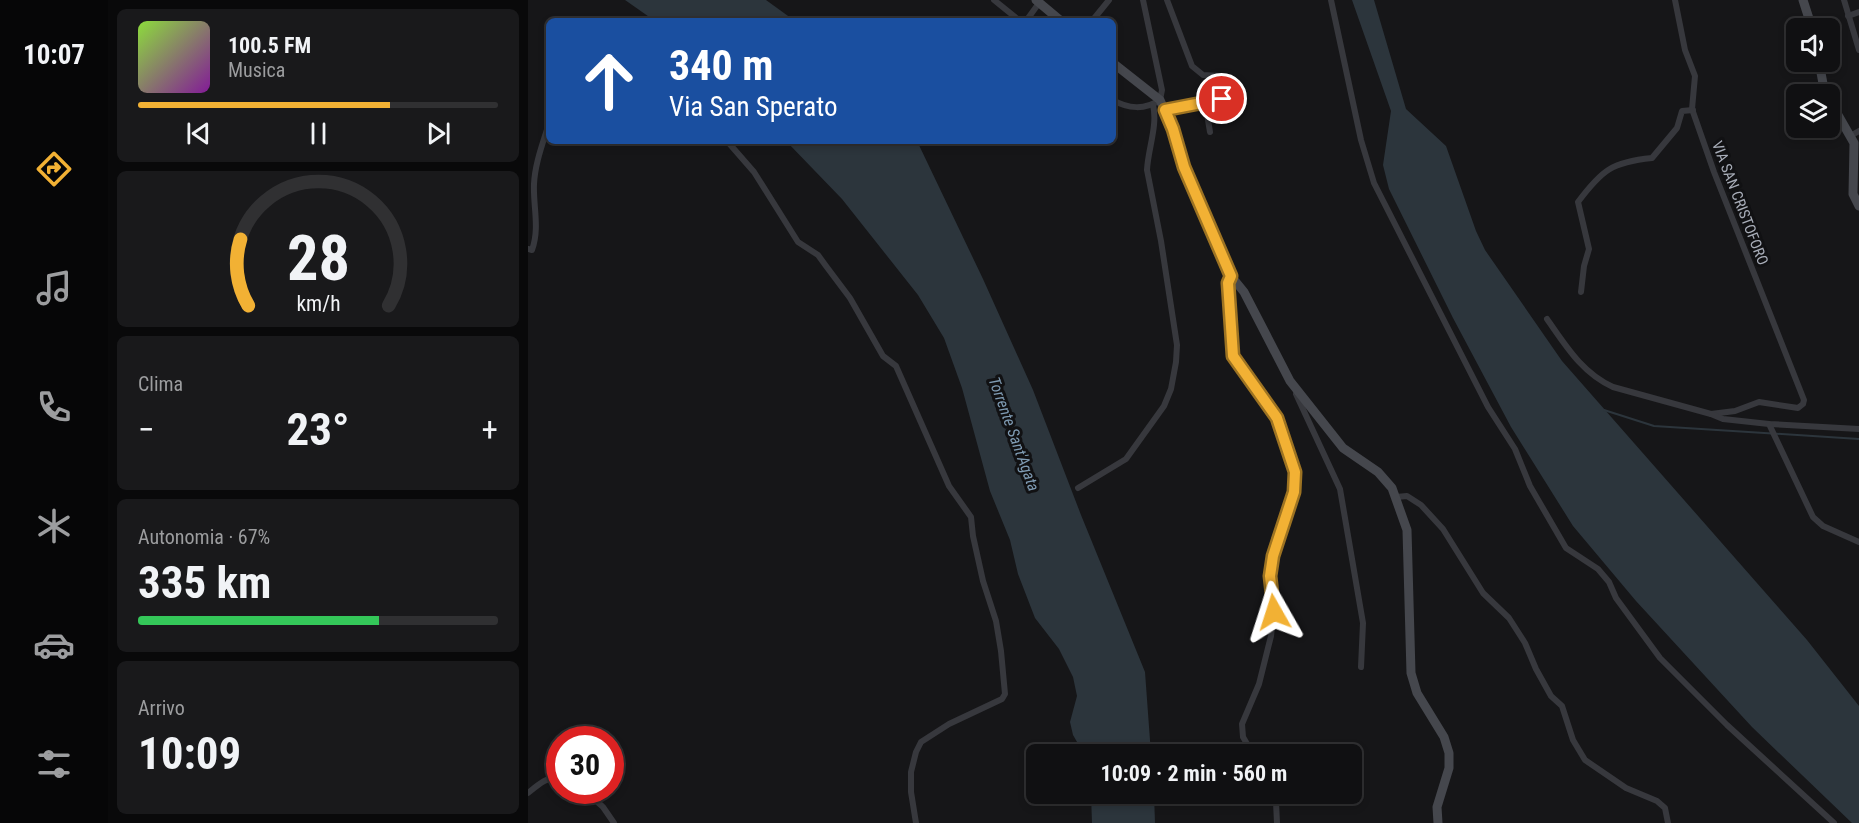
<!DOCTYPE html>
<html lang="it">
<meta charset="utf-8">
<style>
body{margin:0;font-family:"Roboto Condensed",sans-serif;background:#19191b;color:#f1f3f6;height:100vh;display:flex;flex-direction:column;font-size:22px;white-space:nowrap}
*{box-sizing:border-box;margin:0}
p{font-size:20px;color:#9c9d9f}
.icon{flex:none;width:33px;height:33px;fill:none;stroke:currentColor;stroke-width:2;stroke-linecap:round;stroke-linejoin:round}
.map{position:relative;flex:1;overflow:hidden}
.drawer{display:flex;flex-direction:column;gap:9px;padding:9px;background:#09090a;width:420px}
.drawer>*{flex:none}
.guide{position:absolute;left:18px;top:18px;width:570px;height:126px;border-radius:9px;box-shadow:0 3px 9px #0003,0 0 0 2px #303032;background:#1a4fa0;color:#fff;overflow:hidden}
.fabs{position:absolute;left:1258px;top:18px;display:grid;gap:12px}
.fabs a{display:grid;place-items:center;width:54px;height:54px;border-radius:9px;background:#101012;box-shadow:0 3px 9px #0003,0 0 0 2px #303032;font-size:30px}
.speed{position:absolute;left:18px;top:726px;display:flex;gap:12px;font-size:30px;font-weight:700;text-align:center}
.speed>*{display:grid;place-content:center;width:78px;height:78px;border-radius:50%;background:#101012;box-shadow:0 3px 9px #0003,0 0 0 2px #303032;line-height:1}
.speed .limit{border:9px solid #d22;background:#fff;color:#111}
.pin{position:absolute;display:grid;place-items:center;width:51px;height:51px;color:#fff;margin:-26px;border:3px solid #fff;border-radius:50%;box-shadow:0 2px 6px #0007}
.me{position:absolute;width:66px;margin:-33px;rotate:354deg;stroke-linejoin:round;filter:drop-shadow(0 0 4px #0008)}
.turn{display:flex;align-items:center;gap:21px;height:126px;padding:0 24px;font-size:27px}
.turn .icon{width:78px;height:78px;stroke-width:2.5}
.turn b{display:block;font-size:42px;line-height:51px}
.big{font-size:45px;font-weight:700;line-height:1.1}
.drawer .widget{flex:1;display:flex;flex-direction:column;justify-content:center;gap:9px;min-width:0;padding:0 21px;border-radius:9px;background:#19191b}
.drawer .dial{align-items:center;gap:0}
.dial svg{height:156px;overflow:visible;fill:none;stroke:#303032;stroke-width:7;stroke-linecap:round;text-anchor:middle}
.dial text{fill:#f1f3f6;stroke:none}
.song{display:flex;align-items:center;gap:18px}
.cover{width:72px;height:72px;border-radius:9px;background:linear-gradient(135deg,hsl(90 70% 55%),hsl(290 70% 35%))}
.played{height:6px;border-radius:3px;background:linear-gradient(90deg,#f2b134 70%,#303032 70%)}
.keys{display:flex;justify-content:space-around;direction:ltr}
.heat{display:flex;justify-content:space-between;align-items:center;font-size:33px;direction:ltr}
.charge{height:9px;border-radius:4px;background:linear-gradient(90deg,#34c759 67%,#303032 0)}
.trip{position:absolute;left:498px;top:744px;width:336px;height:60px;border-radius:9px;background:#101012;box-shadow:0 3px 9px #0003,0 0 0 2px #303032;font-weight:700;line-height:60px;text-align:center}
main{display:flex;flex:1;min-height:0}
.tab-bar{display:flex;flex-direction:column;width:108px;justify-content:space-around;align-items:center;background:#060607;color:#9c9d9f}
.tab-bar .icon{width:42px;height:42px}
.tab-bar .active{color:#f2b134}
.tab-bar b{font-size:27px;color:#f1f3f6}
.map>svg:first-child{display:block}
.water{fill:#2c353c}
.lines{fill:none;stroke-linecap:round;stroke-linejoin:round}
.stream{stroke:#2c353c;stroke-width:2}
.street{stroke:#37383d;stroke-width:6}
.secondary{stroke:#45474d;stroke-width:9}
.route-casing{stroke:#9d7322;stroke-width:15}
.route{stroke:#f2b134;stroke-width:10}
.labels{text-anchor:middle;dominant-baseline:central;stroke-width:6;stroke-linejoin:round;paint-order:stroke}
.street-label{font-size:15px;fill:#a8adb8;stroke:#111113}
.water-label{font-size:16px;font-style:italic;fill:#7f9bb3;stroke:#111113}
</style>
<main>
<nav class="tab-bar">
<b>10:07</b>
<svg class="icon active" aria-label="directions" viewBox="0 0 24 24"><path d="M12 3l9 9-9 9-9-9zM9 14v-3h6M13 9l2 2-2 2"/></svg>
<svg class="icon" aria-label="music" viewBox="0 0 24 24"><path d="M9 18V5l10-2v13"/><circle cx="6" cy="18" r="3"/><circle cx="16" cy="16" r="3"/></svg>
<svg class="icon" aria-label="phone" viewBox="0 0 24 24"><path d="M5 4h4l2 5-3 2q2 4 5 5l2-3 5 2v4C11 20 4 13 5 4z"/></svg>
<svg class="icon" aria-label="climate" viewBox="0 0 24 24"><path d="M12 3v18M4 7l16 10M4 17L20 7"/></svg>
<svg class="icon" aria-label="car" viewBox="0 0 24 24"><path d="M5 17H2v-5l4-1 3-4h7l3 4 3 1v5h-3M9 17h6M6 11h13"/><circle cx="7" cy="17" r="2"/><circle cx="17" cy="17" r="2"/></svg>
<svg class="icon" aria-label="filters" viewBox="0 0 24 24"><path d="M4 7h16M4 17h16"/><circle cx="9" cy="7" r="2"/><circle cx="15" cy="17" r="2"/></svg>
</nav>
<section class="drawer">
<div class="widget">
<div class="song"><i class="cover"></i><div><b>100.5 FM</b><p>Musica</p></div></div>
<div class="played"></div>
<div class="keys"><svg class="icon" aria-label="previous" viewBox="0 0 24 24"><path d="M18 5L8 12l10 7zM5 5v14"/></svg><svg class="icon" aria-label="pause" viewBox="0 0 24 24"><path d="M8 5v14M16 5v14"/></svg><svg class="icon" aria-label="next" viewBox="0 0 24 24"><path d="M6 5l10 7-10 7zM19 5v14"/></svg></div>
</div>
<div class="widget dial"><svg viewBox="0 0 100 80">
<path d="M14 69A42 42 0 1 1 86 69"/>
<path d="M14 69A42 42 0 0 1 10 35" stroke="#f2b134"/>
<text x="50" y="56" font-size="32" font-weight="700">28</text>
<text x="50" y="72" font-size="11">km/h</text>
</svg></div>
<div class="widget"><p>Clima</p>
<div class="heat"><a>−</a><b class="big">23°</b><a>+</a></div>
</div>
<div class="widget"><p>Autonomia · 67%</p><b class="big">335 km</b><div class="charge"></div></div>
<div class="widget"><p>Arrivo</p><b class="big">10:09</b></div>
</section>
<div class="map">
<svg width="1331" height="823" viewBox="0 0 1331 823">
<rect width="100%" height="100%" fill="#161618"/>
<g class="water">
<path d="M97,0H238L267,21H127Z"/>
<path d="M824,0H846L878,109L918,146L948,231L957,250L1034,361L1279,640L1331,706V823H1324L1224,727L1108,601L1045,526L983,427L925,318L861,189L855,165L863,111Z"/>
<path d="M258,141H389L455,279L505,390L553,515L617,672L623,754H556L545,735L542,722L549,696L545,677L531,649L507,618L490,574L482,540L462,491L434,388L416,338L390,295L314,199Z"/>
<path d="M563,794H626L627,823H564Z"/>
</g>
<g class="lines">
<path class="stream" d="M1076,410L1126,426L1331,439"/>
<g class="street">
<path d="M466,0L492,21"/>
<path d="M803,0L833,140L846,183L960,407L987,449L1002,486L1038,548L1070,569L1081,582L1088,598L1132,658L1199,725L1306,823"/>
<path d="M1147,0L1157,50L1167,76L1164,109L1186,172L1276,400L1275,404L1270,408L1231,402L1207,411L1183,414"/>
<path d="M1316,0L1331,50"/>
<path d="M1320,16L1331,12"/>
<path d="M498,21L511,3"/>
<path d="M564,21L581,0"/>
<path d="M585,100C600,109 617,110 632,100L634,90L615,0"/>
<path d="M677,102L682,132"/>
<path d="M637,110L712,96L700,82L692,76L675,75L664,66L639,0"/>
<path d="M1322,136L1331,131"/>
<path d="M199,141L226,172L270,242L290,255L298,266L322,298L355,356L368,366L421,486L443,517L445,536L455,581L468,621L473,651L477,694L474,699L421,724L393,742L388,752L383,772V792L388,823"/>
<path d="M0,249L4,250C12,228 5,206 6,184C7,163 15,143 21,123"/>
<path d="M703,276L700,283L705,356L749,418L767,472L766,492L745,556L742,576L746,612L743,636L731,684L714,724L715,737L725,754"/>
<path d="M1053,292L1056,266L1061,249L1050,202C1074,170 1084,162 1124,158L1149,128L1154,111L1165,110"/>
<path d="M1019,319C1038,346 1054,373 1085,387L1183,414L1195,419L1241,424L1331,429"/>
<path d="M768,394L812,489L835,623L833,667"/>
<path d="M1241,424L1285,517L1295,526L1331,542"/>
<path d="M550,488L598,459L636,406L643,389L648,362L649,345L633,241L619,170C620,149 630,125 625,105"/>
<path d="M868,497L879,496L893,505L915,529L955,593L981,618L997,643L1008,669L1023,696L1034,706L1045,740L1057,760L1098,788L1129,801L1137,808L1140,823"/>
<path d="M56,790L75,807L86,823"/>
<path d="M0,793C10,785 19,777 32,776"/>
<path d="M745,794L748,802L749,823"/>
</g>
<g class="secondary">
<path d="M508,0L533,21"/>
<path d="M1275,0L1284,28"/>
<path d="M1291,62L1296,89L1298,94"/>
<path d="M585,63L632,100L645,129L656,167L703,276L716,292L762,381L815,448L850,472L864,488L879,530L883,673L889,693L916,737L921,753V768L909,807L910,823"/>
<path d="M1302,101L1326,143L1325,194L1331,206"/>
</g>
</g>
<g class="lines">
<defs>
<path id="route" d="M694,99L637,110L645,129L656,167L703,276L700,283L705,356L749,418L767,472L766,492L745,556L742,576L746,612"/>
</defs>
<use href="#route" class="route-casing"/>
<use href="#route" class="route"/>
</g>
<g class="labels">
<g class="street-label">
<text transform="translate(1212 203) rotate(69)">VIA SAN CRISTOFORO</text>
</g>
<g class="water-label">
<text transform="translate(486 434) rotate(70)">Torrente Sant'Agata</text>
</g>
</g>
</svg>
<div class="fabs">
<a><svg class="icon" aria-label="sound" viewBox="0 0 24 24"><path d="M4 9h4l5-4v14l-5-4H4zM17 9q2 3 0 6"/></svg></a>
<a><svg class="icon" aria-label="layers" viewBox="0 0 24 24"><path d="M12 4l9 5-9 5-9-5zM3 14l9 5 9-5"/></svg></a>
</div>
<div class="speed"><div class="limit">30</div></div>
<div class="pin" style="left:694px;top:99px;background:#d93025"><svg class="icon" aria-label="arrive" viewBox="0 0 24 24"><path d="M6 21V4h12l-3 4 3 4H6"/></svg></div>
<svg class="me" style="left:746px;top:612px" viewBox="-20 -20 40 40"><path d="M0-17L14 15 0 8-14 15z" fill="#f2b134" stroke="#fff" stroke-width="4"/></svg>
<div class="trip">10:09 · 2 min · 560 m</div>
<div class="guide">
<div class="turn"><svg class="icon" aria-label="ahead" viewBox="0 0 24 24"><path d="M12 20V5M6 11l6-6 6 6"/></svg><div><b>340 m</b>Via San Sperato</div></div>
</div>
</div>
</main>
